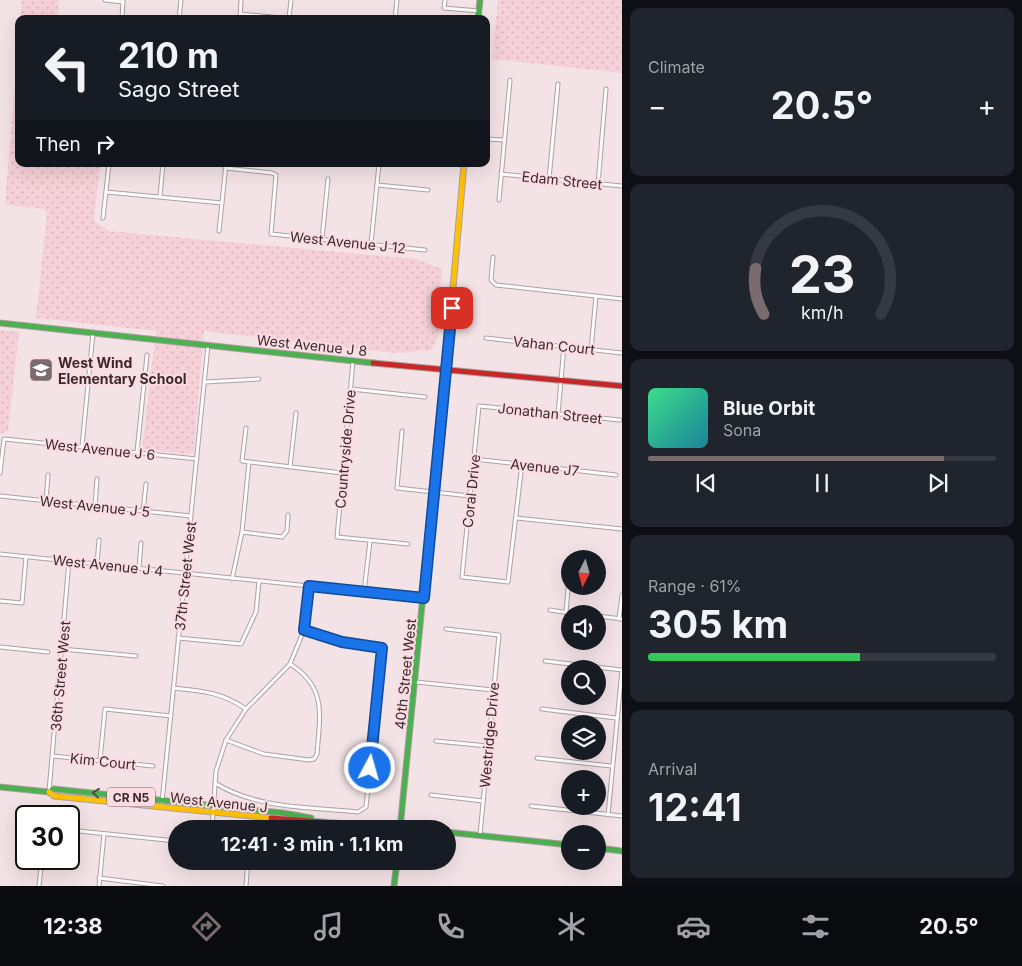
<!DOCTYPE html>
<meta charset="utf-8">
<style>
body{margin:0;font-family:Inter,sans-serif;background:#20242c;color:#f1f3f6;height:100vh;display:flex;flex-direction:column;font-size:19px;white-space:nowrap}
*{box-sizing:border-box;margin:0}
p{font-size:16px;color:#9ea1a6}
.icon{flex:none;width:28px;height:28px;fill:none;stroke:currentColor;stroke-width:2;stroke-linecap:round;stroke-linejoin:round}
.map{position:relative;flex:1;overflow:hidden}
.details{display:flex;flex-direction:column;gap:8px;padding:8px;background:#0d0f14;width:400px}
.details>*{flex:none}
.top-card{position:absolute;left:15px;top:15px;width:475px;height:152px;border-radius:10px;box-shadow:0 5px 20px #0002;background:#171b24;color:#f1f3f6;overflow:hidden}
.needle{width:32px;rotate:186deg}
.fabs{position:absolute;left:561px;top:550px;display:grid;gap:10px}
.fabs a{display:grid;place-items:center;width:45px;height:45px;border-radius:50%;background:#171b24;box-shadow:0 5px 20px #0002;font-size:25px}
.speed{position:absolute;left:15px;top:805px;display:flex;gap:10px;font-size:25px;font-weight:700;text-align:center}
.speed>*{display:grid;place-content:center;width:65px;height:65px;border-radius:50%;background:#171b24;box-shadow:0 5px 20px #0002;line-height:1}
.speed .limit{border:2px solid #111;border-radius:8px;background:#fff;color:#111}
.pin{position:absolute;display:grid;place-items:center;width:42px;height:42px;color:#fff;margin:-21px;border-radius:10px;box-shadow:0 2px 8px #0006}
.me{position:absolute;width:55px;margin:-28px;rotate:6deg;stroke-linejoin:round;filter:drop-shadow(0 0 4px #0008)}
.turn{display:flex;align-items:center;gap:18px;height:105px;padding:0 20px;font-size:22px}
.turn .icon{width:65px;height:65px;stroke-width:2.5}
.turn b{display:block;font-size:35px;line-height:42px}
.then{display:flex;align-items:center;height:48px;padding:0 20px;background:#0003;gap:10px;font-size:19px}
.big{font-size:38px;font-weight:700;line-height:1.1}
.details .card{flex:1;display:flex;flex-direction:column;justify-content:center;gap:8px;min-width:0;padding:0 18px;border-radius:10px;background:#20242c}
.details .dial{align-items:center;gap:0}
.dial svg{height:130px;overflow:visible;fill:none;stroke:#363941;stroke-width:7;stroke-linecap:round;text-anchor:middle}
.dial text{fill:#f1f3f6;stroke:none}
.song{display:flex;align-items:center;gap:15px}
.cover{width:60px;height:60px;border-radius:8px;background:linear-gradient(135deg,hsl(150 70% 55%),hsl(190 70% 35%))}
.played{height:5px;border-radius:2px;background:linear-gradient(90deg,#796b6e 85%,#363941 85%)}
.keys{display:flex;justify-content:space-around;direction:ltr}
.heat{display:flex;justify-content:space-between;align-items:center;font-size:28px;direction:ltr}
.charge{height:8px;border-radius:4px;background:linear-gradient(90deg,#34c759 61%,#363941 0)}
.trip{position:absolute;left:168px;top:820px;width:288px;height:50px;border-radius:25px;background:#171b24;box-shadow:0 5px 20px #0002;font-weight:700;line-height:50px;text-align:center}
.tab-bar{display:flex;height:80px;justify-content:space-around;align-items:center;background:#090b0e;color:#9ea1a6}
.tab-bar .icon{width:35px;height:35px}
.tab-bar .on{color:#796b6e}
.tab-bar b{font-size:22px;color:#f1f3f6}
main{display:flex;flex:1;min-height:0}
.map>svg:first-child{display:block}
.grass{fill:url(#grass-dots)}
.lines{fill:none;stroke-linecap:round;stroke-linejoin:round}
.street-casing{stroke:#aea0a3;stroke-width:5}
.fast-casing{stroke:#aea0a3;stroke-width:7}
.slow-casing{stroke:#aea0a3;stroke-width:7}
.jam-casing{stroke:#aea0a3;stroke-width:7}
.street{stroke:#fdfbfb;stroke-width:3}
.fast{stroke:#4caf50;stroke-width:5}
.slow{stroke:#ffc107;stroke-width:5}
.jam{stroke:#c62828;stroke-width:5}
.oneway{stroke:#3e5939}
.route-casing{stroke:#114b97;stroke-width:12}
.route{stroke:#1a73e8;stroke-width:9}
.labels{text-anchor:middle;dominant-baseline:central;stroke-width:4;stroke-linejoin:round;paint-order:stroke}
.shield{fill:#fcdbe1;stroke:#726063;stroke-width:1}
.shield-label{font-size:12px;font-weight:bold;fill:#372b2d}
.street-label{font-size:14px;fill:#372b2d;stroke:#fcdbe1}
.poi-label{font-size:14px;font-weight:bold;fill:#372b2d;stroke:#fcdbe1;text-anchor:start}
</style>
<main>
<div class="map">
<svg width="622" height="886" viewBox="0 0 622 886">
<defs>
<pattern id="grass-dots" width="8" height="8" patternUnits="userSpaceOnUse" patternTransform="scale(1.25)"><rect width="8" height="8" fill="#f6d0d8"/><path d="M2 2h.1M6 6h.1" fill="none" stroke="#d4b3ba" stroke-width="1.8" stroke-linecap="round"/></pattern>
</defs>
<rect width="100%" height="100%" fill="#f4e3e6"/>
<g class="grass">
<path d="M22,0H59L57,19H20Z"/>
<path d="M498,0H622V73L492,59Z"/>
<path d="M19,37V164H100L94,221L109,231L416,259L442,269L437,339L431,350L395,353L204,331L194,451L189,454L142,449L156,331L36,318L47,213L44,209L7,205L5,203Z"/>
<path d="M0,330L19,332L8,431L0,434Z"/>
</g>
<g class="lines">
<defs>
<g id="street">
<path d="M105,0L123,2"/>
<path d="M445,0L444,8L479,11"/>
<path d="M240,14L292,19"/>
<path d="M289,18L291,0"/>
<path d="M122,19L123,0"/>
<path d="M179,19L181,0"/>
<path d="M240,19L241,0"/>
<path d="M395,19L397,0"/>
<path d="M486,139L504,140"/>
<path d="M225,168L272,173L276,175L271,234L425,250"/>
<path d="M501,174L622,186"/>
<path d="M549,179L558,84"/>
<path d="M598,184L606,89"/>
<path d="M377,185L428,190"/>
<path d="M106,192L222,203"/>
<path d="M160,196L163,164"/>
<path d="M499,200L510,80"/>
<path d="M103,218L109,164"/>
<path d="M219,231L226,164"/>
<path d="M322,239L328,179"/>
<path d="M371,244L379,164"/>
<path d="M493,257L491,280L496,285L622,299"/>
<path d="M486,338L622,353"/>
<path d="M591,350L596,296"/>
<path d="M353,361L337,537L408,544"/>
<path d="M205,382L259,379"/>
<path d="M351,389L425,397"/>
<path d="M558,414L564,346"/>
<path d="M246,428L242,461L342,473"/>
<path d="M402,431L397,488L470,496"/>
<path d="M82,446L93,333"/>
<path d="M137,452L147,355"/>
<path d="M474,459L616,475"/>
<path d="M522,464L508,582L462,577L479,406L620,420"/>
<path d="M290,467L296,413"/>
<path d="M0,473L4,439L197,459"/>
<path d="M0,496L191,516"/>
<path d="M46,501L48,475"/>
<path d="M95,506L97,479"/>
<path d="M143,511L146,484"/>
<path d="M516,518L622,529"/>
<path d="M242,532L282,537L287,531L288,515"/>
<path d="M0,554L424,598"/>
<path d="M97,564L99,540"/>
<path d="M139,568L141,543"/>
<path d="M232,579L242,532L249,462"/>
<path d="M364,592L370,541"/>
<path d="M0,601L22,603L26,557"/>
<path d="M550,610L576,614"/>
<path d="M566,612L570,567"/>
<path d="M598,616L622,619"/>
<path d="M619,619L622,595"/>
<path d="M446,629L499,635L480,835"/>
<path d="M178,638L241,644L256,612L259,582"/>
<path d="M0,647L48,652"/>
<path d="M62,649L136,656"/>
<path d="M545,661L622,670L608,815"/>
<path d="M416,682L493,690"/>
<path d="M173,688C203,691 221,692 246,709"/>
<path d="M542,709L616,718"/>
<path d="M226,740L264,754L309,760L314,759L317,754C320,715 327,687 290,664"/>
<path d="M436,741L488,746"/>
<path d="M53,756L153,766"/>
<path d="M537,758L611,766"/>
<path d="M100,760L105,709L171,716"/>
<path d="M215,783C257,809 309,807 358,812L366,807L382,648L342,642L304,630"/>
<path d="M49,791L69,561"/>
<path d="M431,795L483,801"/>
<path d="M162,802L208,345"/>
<path d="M531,806L622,816"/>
<path d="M212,829L216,771L226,740L246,709L290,664L304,630L309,586"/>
<path d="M69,830L176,841"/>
<path d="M99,878L163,886"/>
<path d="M39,886L42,859"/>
<path d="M99,886L104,834"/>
<path d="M246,886L248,861"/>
</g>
<g id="fast">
<path d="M478,19L480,0"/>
<path d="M0,323L373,363"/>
<path d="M0,787L49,792L54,789L283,813L311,818"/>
<path d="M400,829L430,524"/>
<path d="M446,832L570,845"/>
<path d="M598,848L622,851"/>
<path d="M394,886L397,861"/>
</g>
<g id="slow">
<path d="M444,389L464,164"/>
<path d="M49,792L54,796L271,818"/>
</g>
<g id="jam">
<path d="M373,363L622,386"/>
<path d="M430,524L444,389"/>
<path d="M271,818L411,829"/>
</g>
</defs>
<use href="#street" class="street-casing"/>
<use href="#fast" class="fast-casing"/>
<use href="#slow" class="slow-casing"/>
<use href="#jam" class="jam-casing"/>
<use href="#street" class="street"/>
<use href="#fast" class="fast"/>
<use href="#slow" class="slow"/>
<use href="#jam" class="jam"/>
</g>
<defs><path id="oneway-chevron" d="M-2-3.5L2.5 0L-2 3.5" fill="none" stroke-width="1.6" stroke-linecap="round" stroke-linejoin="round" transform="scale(1.25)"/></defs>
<use class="oneway" href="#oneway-chevron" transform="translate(96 793) rotate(-174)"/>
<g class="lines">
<defs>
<path id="route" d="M370,768L382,648L342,642L304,630L309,586L424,598L452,308"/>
</defs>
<use href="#route" class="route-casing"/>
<use href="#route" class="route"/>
</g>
<defs>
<symbol id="school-square" viewBox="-11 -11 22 22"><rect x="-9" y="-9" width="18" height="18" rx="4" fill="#796b6e" stroke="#fcdbe1"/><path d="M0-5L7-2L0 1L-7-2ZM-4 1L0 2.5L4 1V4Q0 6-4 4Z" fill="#fff"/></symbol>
</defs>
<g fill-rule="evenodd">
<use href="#school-square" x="27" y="356" width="28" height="28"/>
</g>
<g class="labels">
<rect class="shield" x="107" y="787.5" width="48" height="19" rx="4"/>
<g class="shield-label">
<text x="131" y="797">CR N5</text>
</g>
<g class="street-label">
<text transform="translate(562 180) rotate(6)">Edam Street</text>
<text transform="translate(348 242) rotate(6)">West Avenue J 12</text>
<text transform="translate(312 345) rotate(6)">West Avenue J 8</text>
<text transform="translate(554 345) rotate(6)">Vahan Court</text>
<text transform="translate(550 413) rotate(6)">Jonathan Street</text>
<text transform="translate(100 449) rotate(6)">West Avenue J 6</text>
<text transform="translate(345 449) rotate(-85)">Countryside Drive</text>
<text transform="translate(545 467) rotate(6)">Avenue J7</text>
<text transform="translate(471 491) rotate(-84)">Coral Drive</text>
<text transform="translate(95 506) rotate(6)">West Avenue J 5</text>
<text transform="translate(108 565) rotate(6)">West Avenue J 4</text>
<text transform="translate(185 576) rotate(-84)">37th Street West</text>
<text transform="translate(405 674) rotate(-84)">40th Street West</text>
<text transform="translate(60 676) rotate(-85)">36th Street West</text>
<text transform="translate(489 735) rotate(-85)">Westridge Drive</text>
<text transform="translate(103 761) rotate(6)">Kim Court</text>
<text transform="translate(219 802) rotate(6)">West Avenue J</text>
</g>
<g class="poi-label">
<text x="58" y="362">West Wind<tspan x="58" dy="16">Elementary School</tspan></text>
</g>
</g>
</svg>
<div class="fabs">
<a><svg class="needle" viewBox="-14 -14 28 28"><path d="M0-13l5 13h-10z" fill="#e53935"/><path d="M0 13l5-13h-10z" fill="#9ea1a6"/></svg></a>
<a><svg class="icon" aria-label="sound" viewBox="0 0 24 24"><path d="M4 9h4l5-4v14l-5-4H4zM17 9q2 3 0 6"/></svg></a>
<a><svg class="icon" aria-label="search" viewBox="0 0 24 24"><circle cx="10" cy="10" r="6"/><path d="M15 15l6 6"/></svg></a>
<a><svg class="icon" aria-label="layers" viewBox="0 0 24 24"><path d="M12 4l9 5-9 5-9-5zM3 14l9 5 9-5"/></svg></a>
<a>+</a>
<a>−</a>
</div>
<div class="speed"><div class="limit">30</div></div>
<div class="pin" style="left:452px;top:308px;background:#d93025"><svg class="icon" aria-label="arrive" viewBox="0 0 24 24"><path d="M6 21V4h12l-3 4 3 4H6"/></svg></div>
<svg class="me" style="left:370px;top:768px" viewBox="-20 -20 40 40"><circle r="17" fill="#1a73e8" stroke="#fff" stroke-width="3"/><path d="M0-11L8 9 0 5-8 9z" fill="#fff"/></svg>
<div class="trip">12:41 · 3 min · 1.1 km</div>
<div class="top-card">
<div class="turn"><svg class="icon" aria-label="left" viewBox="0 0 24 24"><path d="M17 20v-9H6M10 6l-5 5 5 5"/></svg><div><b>210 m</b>Sago Street</div></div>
<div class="then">Then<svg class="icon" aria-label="right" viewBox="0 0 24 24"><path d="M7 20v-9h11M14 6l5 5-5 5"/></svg></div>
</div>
</div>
<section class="details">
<div class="card"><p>Climate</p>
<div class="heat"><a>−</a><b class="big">20.5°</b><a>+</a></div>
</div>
<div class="card dial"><svg viewBox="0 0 100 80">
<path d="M14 69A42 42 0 1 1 86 69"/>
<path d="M14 69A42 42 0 0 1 9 41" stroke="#796b6e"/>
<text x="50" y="56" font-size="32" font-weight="700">23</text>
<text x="50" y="72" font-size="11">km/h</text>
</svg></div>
<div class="card">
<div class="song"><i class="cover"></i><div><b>Blue Orbit</b><p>Sona</p></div></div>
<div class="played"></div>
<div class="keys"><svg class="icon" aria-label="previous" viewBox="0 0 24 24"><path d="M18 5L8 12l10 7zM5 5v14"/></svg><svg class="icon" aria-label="pause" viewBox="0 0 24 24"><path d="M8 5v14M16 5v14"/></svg><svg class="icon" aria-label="next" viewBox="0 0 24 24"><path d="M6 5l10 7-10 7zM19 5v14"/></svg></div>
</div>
<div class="card"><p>Range · 61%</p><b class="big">305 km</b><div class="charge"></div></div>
<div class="card"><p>Arrival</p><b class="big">12:41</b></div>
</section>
</main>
<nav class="tab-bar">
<b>12:38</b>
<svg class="icon on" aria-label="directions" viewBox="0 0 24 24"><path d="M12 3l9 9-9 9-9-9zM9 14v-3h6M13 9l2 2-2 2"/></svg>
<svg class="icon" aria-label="music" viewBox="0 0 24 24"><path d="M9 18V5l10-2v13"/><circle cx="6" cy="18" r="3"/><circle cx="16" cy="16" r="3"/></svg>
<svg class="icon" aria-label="phone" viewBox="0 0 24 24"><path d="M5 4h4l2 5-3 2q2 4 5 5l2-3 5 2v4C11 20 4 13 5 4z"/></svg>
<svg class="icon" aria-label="climate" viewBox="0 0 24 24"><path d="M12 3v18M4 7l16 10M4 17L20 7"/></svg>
<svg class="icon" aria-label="car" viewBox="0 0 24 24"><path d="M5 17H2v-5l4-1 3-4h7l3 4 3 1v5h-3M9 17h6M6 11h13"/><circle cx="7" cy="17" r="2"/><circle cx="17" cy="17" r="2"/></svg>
<svg class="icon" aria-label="filters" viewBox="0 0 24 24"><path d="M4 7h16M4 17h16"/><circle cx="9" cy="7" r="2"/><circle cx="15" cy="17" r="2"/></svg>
<b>20.5°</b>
</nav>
